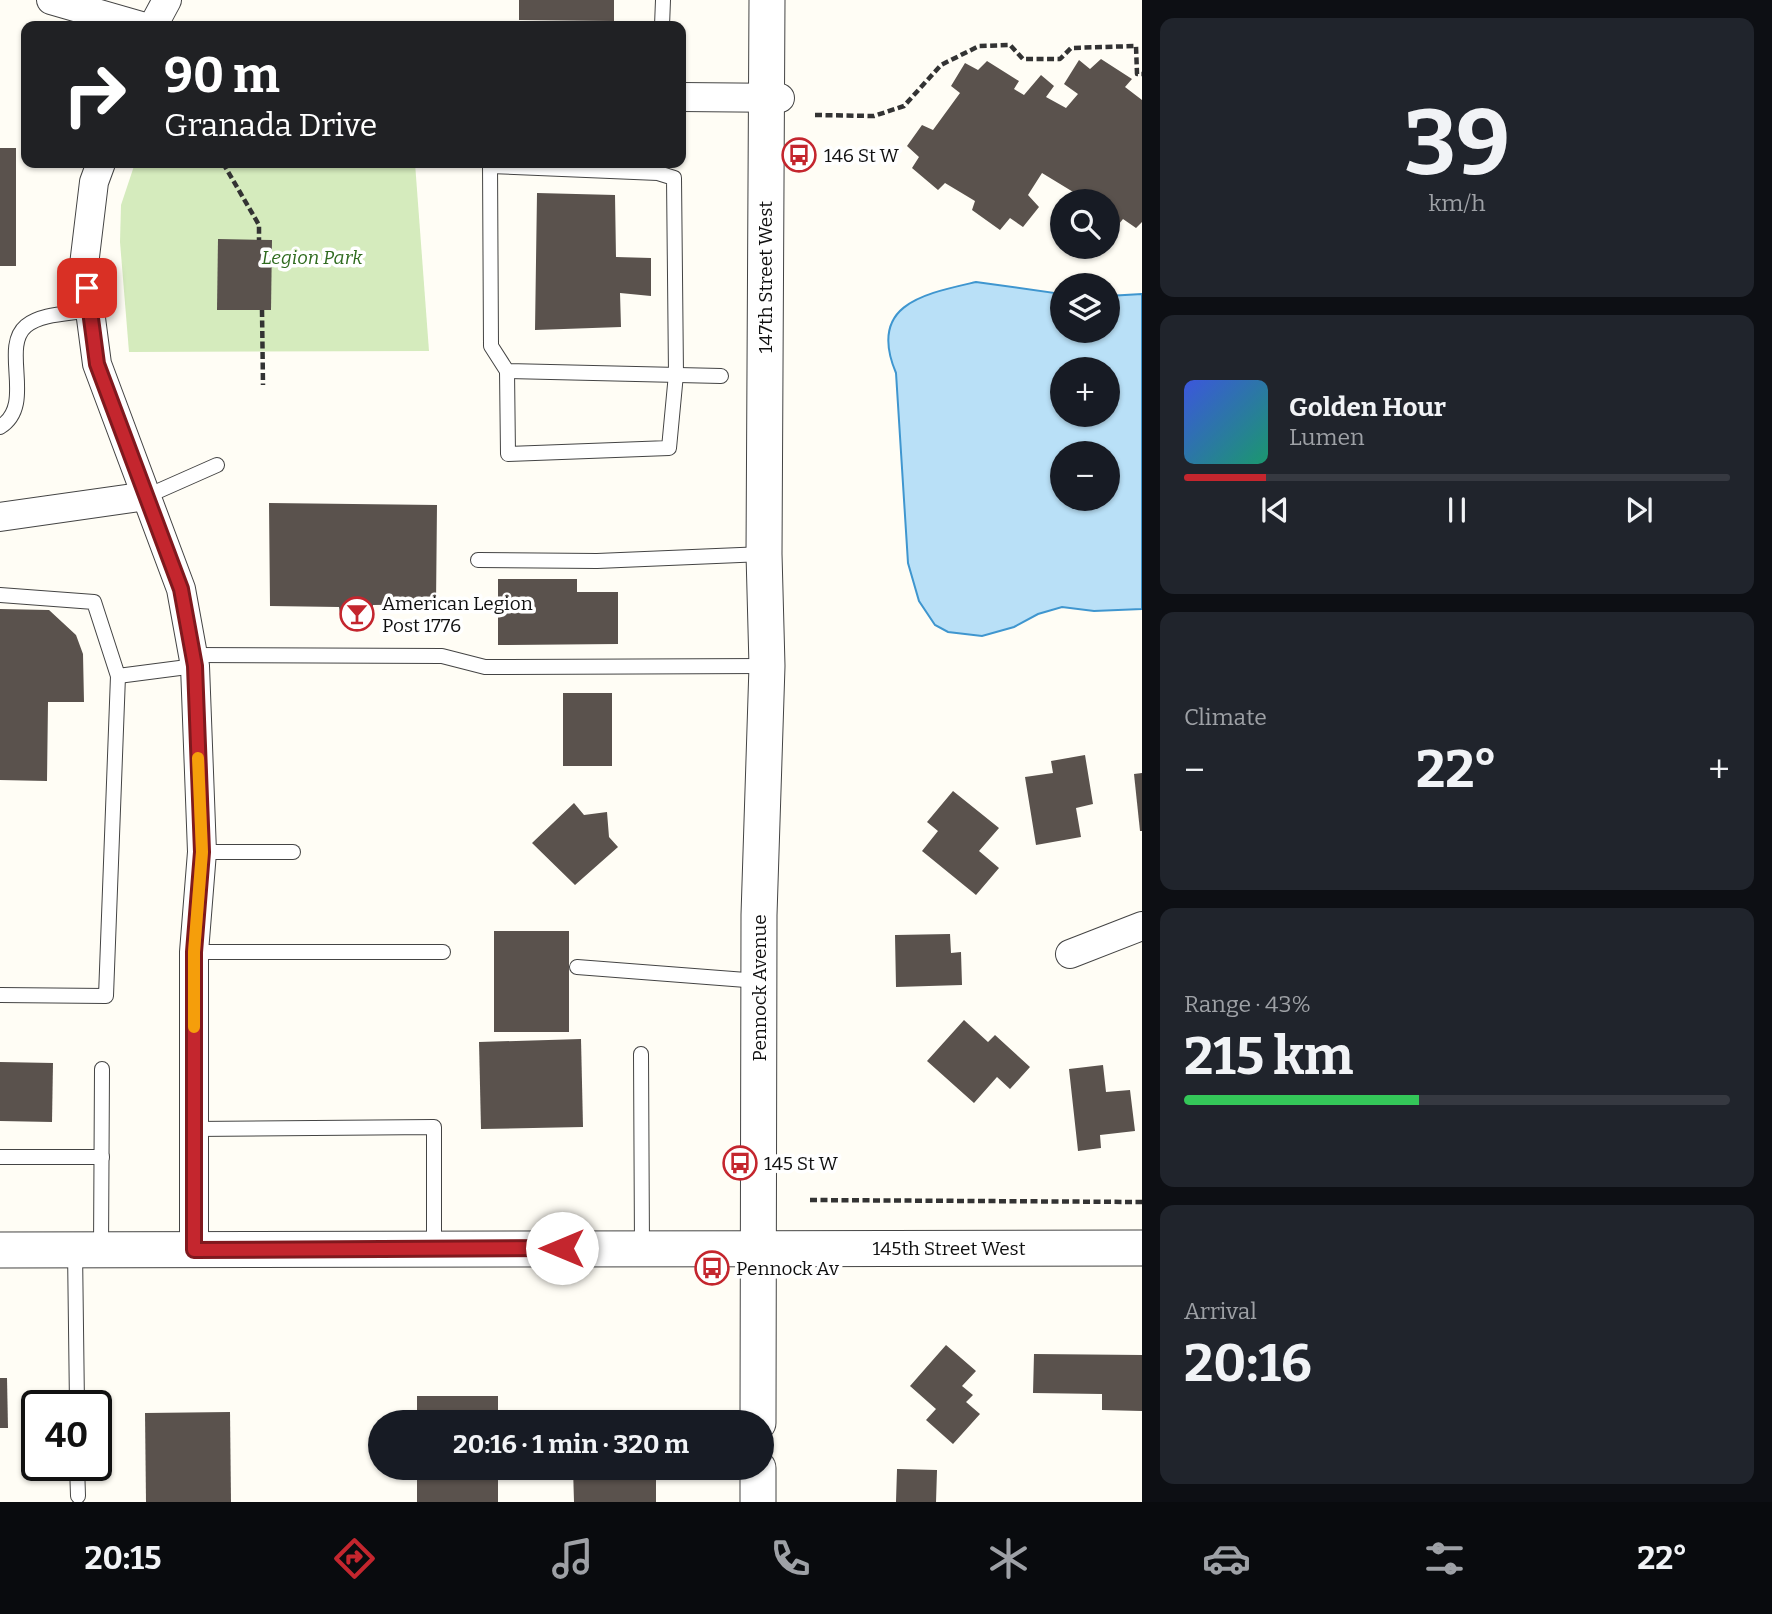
<!DOCTYPE html>
<meta charset="utf-8">
<style>
body{margin:0;font-family:Bitter,serif;background:#20242c;color:#f1f3f6;height:100vh;display:flex;flex-direction:column;font-size:26px;white-space:nowrap}
*{box-sizing:border-box;margin:0}
p{font-size:23px;color:#9ea1a6}
.icon{flex:none;width:38px;height:38px;fill:none;stroke:currentColor;stroke-width:2;stroke-linecap:round;stroke-linejoin:round}
.map{position:relative;flex:1;overflow:hidden}
.details{display:flex;flex-direction:column;gap:18px;padding:18px;background:#0d0f14;width:630px}
.details>*{flex:none}
.top-card{position:absolute;left:21px;top:21px;width:665px;height:147px;border-radius:14px;box-shadow:0 2px 5px #0004;background:#202124;color:#fff;overflow:hidden}
.buttons{position:absolute;left:1050px;top:189px;display:grid;gap:14px}
.buttons a{display:grid;place-items:center;width:70px;height:70px;border-radius:50%;background:#171b24;box-shadow:0 2px 5px #0004;font-size:35px}
.speed{position:absolute;left:21px;top:1390px;display:flex;gap:14px;font-size:35px;font-weight:700;text-align:center}
.speed>*{display:grid;place-content:center;width:91px;height:91px;border-radius:50%;background:#171b24;box-shadow:0 2px 5px #0004;line-height:1}
.speed .limit{border:4px solid #111;border-radius:10px;background:#fff;color:#111}
.pin{position:absolute;display:grid;place-items:center;width:60px;height:60px;color:#fff;margin:-30px;border-radius:14px;box-shadow:0 4px 10px #0006}
.me{position:absolute;width:77px;margin:-38px;rotate:270deg;stroke-linejoin:round;filter:drop-shadow(0 0 5px #0008)}
.turn{display:flex;align-items:center;gap:24px;height:147px;padding:0 28px;font-size:32px}
.turn .icon{width:91px;height:91px;stroke-width:2.5}
.turn b{display:block;font-size:49px;line-height:60px}
.big{font-size:52px;font-weight:700;line-height:1.1}
.details .tile{flex:1;display:flex;flex-direction:column;justify-content:center;gap:10px;min-width:0;padding:0 24px;border-radius:14px;background:#20242c}
.details .dial{align-items:center;gap:0}
.dial b{font-size:91px;line-height:1}
.song{display:flex;align-items:center;gap:21px}
.cover{width:84px;height:84px;border-radius:10px;background:linear-gradient(135deg,hsl(230 70% 55%),hsl(160 70% 35%))}
.played{height:7px;border-radius:4px;background:linear-gradient(90deg,#c4262e 15%,#363941 15%)}
.keys{display:flex;justify-content:space-around;direction:ltr}
.heat{display:flex;justify-content:space-between;align-items:center;font-size:38px;direction:ltr}
.charge{height:10px;border-radius:5px;background:linear-gradient(90deg,#34c759 43%,#363941 0)}
.trip{position:absolute;left:368px;top:1410px;width:406px;height:70px;border-radius:35px;background:#171b24;box-shadow:0 2px 5px #0004;font-weight:700;line-height:70px;text-align:center}
.tabs{display:flex;height:112px;justify-content:space-around;align-items:center;background:#090b0e;color:#9ea1a6}
.tabs .icon{width:49px;height:49px}
.tabs .current{color:#c4262e}
.tabs b{font-size:32px;color:#f1f3f6}
main{display:flex;flex:1;min-height:0}
.map>svg:first-child{display:block}
.green{fill:#d5ebbd}
.water{fill:#b9e0f7;stroke:#3f96cf;stroke-width:2;fill-rule:evenodd}
.building{fill:#5a524d}
.lines{fill:none;stroke-linecap:round;stroke-linejoin:round}
.service-casing{stroke:#444;stroke-width:16}
.minor-casing{stroke:#444;stroke-width:30}
.tertiary-casing{stroke:#444;stroke-width:37}
.path{stroke:#333;stroke-width:4.5;stroke-dasharray:7 3.5;stroke-linecap:butt}
.service{stroke:#fff;stroke-width:14}
.minor{stroke:#fff;stroke-width:28}
.tertiary{stroke:#fff;stroke-width:35}
.route-casing{stroke:#7f191e;stroke-width:18}
.route{stroke:#c4262e;stroke-width:12}
.slow{stroke:#f59e0b;stroke-width:12}
.labels{text-anchor:middle;dominant-baseline:central;stroke-width:7;stroke-linejoin:round;paint-order:stroke}
.poi-label{font-size:19px;fill:#111;stroke:#fff;text-anchor:start}
.park-label{font-size:19px;font-style:italic;fill:#2f6b1f;stroke:#fff}
.street-label{font-size:19px;fill:#111;stroke:#fff}
</style>
<main>
<div class="map">
<svg width="1142" height="1502" viewBox="0 0 1142 1502">
<rect width="100%" height="100%" fill="#fffdf5"/>
<path class="green" d="M135,163H415L429,351L129,352L120,242L121,205Z"/>
<path class="water" d="M976,282L1062,294V331H1108V296L1142,294V609L1094,611L1062,607L1038,614L1014,627L982,636L948,632L935,625L919,601L908,563L896,373C867,304 924,294 976,282ZM1062,369H1108V415H1062ZM1062,453H1108V499H1062Z"/>
<g class="building">
<path d="M519,0H614V21L519,20Z"/>
<path d="M1101,59L1132,79L1125,87L1142,100V222L1136,228L1123,219L1114,230L1108,226V201H1088L1042,173L1028,195L1039,207L1023,227L1010,218L1000,230L972,210L975,201L945,183L938,190L912,168L919,157L907,146L922,125L933,130L960,93L951,86L965,63L978,70L987,61L1019,81L1014,89L1024,95L1041,75L1054,86L1046,97L1066,108L1078,94L1064,84L1079,60L1090,69Z"/>
<rect x="0" y="148" width="16" height="118"/>
<path d="M537,193L615,195L616,257L651,258V296L620,293L621,327L535,330Z"/>
<path d="M218,239L272,240L271,310H217Z"/>
<path d="M269,503L437,505L436,604L373,605V614H340L339,607L270,606Z"/>
<path d="M498,579H577V592H618V644L498,645Z"/>
<path d="M0,609L49,610L76,635L83,654L84,702H48L47,781L0,780Z"/>
<rect x="563" y="693" width="49" height="73"/>
<path d="M1085,755L1093,804L1076,808L1081,837L1036,845L1025,777L1053,773L1051,761Z"/>
<path d="M1142,773V831H1140L1134,774Z"/>
<path d="M953,791L999,828L979,851L999,868L976,895L922,851L938,831L927,822Z"/>
<path d="M574,803L584,815L607,812L609,837L618,847L575,885L532,843Z"/>
<rect x="494" y="931" width="75" height="101"/>
<path d="M950,934L951,953L961,952L962,985L896,987L895,935Z"/>
<path d="M964,1020L988,1042L995,1035L1030,1067L1010,1089L997,1077L974,1103L927,1061Z"/>
<path d="M581,1039L583,1127L481,1129L479,1042Z"/>
<path d="M0,1062L53,1063L52,1122L0,1121Z"/>
<path d="M1103,1065L1106,1092L1130,1090L1135,1131L1100,1135L1101,1148L1078,1151L1069,1069Z"/>
<path d="M946,1345L976,1371L962,1386L973,1395L966,1402L980,1414L953,1444L926,1420L936,1409L910,1386Z"/>
<path d="M1034,1354L1142,1355V1411L1102,1410V1394L1033,1393Z"/>
<path d="M0,1378H7L8,1428H0Z"/>
<rect x="417" y="1396" width="81" height="27"/>
<path d="M230,1412L231,1502H146L145,1413Z"/>
<rect x="417" y="1468" width="81" height="34"/>
<path d="M573,1468H656V1502H574Z"/>
<path d="M897,1469L937,1470L936,1502H896Z"/>
</g>
<g class="lines">
<defs>
<g id="service">
<path d="M662,26L663,0"/>
<path d="M490,163L491,346L507,371L721,376"/>
<path d="M490,166L658,173L674,178L676,374L669,448L508,454L507,371"/>
<path d="M0,427C36,405 0,348 26,326C42,313 71,314 90,310"/>
<path d="M147,496L217,465"/>
<path d="M478,560L597,561L764,554"/>
<path d="M0,595L94,602L118,676L195,666"/>
<path d="M193,655L442,656L485,667L767,666"/>
<path d="M202,852H293"/>
<path d="M194,952H443"/>
<path d="M577,967L759,981"/>
<path d="M0,995L106,996L118,676"/>
<path d="M641,1054L642,1248"/>
<path d="M194,1129L434,1127V1249"/>
<path d="M0,1157H102"/>
<path d="M101,1249L102,1069"/>
<path d="M75,1250L77,1405"/>
<path d="M77,1465L78,1496"/>
</g>
<g id="minor">
<path d="M51,0L141,26"/>
<path d="M153,26L167,0"/>
<path d="M681,97L780,98"/>
<path d="M101,163L94,182L84,265L97,364L181,589L195,666L202,852L194,952V1250"/>
<path d="M0,517L147,496"/>
<path d="M1070,954L1142,926"/>
</g>
<g id="tertiary">
<path d="M0,1250L1142,1248"/>
<path d="M758,1423L759,915L767,666L764,554L767,0"/>
<path d="M758,1502V1468"/>
</g>
</defs>
<use href="#service" class="service-casing"/>
<use href="#minor" class="minor-casing"/>
<use href="#tertiary" class="tertiary-casing"/>
<g class="path">
<path d="M815,115L874,116L904,106L941,65L979,46L1010,45L1023,59H1060L1071,48L1136,46L1137,74H1142"/>
<path d="M223,163L259,225V240"/>
<path d="M262,310L263,385"/>
<path d="M810,1200L1142,1202"/>
</g>
<use href="#service" class="service"/>
<use href="#minor" class="minor"/>
<use href="#tertiary" class="tertiary"/>
</g>
<g class="lines">
<defs>
<path id="route" d="M87,288L97,364L181,589L195,666L202,852L194,952V1250L562,1248"/>
</defs>
<use href="#route" class="route-casing"/>
<use href="#route" class="route"/>
<path class="slow" d="M194,1027V952L202,852L198,758"/>
</g>
<defs>
<symbol id="bus-ring" viewBox="-11 -11 22 22"><circle r="9.5" fill="#fff" stroke="#c4262e" stroke-width="1.5"/><path d="M-5-6H5V4H4V6H2V4H-2V6H-4V4H-5ZM-3.5-4V0h7V-4ZM-3.5 1.2v1.5H-2V1.2ZM2 1.2v1.5H3.5V1.2Z" fill="#c4262e"/></symbol>
<symbol id="bar-ring" viewBox="-11 -11 22 22"><circle r="9.5" fill="#fff" stroke="#c4262e" stroke-width="1.5"/><path d="M-6-5H6L.8 .8V4.5H3.5V6h-7V4.5H-.8V.8Z" fill="#c4262e"/></symbol>
</defs>
<g fill-rule="evenodd">
<use href="#bus-ring" x="780" y="136" width="38" height="38"/>
<use href="#bar-ring" x="338" y="595" width="38" height="38"/>
<use href="#bus-ring" x="721" y="1144" width="38" height="38"/>
<use href="#bus-ring" x="693" y="1249" width="38" height="38"/>
</g>
<g class="labels">
<g class="poi-label">
<text x="824" y="155">146 St W</text>
<text x="382" y="603">American Legion<tspan x="382" dy="22">Post 1776</tspan></text>
<text x="764" y="1163">145 St W</text>
<text x="736" y="1268">Pennock Av</text>
</g>
<g class="park-label">
<text x="312" y="257">Legion Park</text>
</g>
<g class="street-label">
<text transform="translate(765 277) rotate(-90)">147th Street West</text>
<text transform="translate(759 988) rotate(-90)">Pennock Avenue</text>
<text x="949" y="1248">145th Street West</text>
</g>
</g>
</svg>
<div class="buttons">
<a><svg class="icon" aria-label="search" viewBox="0 0 24 24"><circle cx="10" cy="10" r="6"/><path d="M15 15l6 6"/></svg></a>
<a><svg class="icon" aria-label="layers" viewBox="0 0 24 24"><path d="M12 4l9 5-9 5-9-5zM3 14l9 5 9-5"/></svg></a>
<a>+</a>
<a>−</a>
</div>
<div class="speed"><div class="limit">40</div></div>
<div class="pin" style="left:87px;top:288px;background:#d93025"><svg class="icon" aria-label="arrive" viewBox="0 0 24 24"><path d="M6 21V4h12l-3 4 3 4H6"/></svg></div>
<svg class="me" style="left:562px;top:1248px" viewBox="-20 -20 40 40"><circle r="19" fill="#fff"/><path d="M0-13L10 11 0 6-10 11z" fill="#c4262e"/></svg>
<div class="trip">20:16 · 1 min · 320 m</div>
<div class="top-card">
<div class="turn"><svg class="icon" aria-label="right" viewBox="0 0 24 24"><path d="M7 20v-9h11M14 6l5 5-5 5"/></svg><div><b>90 m</b>Granada Drive</div></div>
</div>
</div>
<section class="details">
<div class="tile dial"><b>39</b><p>km/h</p></div>
<div class="tile">
<div class="song"><i class="cover"></i><div><b>Golden Hour</b><p>Lumen</p></div></div>
<div class="played"></div>
<div class="keys"><svg class="icon" aria-label="previous" viewBox="0 0 24 24"><path d="M18 5L8 12l10 7zM5 5v14"/></svg><svg class="icon" aria-label="pause" viewBox="0 0 24 24"><path d="M8 5v14M16 5v14"/></svg><svg class="icon" aria-label="next" viewBox="0 0 24 24"><path d="M6 5l10 7-10 7zM19 5v14"/></svg></div>
</div>
<div class="tile"><p>Climate</p>
<div class="heat"><a>−</a><b class="big">22°</b><a>+</a></div>
</div>
<div class="tile"><p>Range · 43%</p><b class="big">215 km</b><div class="charge"></div></div>
<div class="tile"><p>Arrival</p><b class="big">20:16</b></div>
</section>
</main>
<nav class="tabs">
<b>20:15</b>
<svg class="icon current" aria-label="directions" viewBox="0 0 24 24"><path d="M12 3l9 9-9 9-9-9zM9 14v-3h6M13 9l2 2-2 2"/></svg>
<svg class="icon" aria-label="music" viewBox="0 0 24 24"><path d="M9 18V5l10-2v13"/><circle cx="6" cy="18" r="3"/><circle cx="16" cy="16" r="3"/></svg>
<svg class="icon" aria-label="phone" viewBox="0 0 24 24"><path d="M5 4h4l2 5-3 2q2 4 5 5l2-3 5 2v4C11 20 4 13 5 4z"/></svg>
<svg class="icon" aria-label="climate" viewBox="0 0 24 24"><path d="M12 3v18M4 7l16 10M4 17L20 7"/></svg>
<svg class="icon" aria-label="car" viewBox="0 0 24 24"><path d="M5 17H2v-5l4-1 3-4h7l3 4 3 1v5h-3M9 17h6M6 11h13"/><circle cx="7" cy="17" r="2"/><circle cx="17" cy="17" r="2"/></svg>
<svg class="icon" aria-label="filters" viewBox="0 0 24 24"><path d="M4 7h16M4 17h16"/><circle cx="9" cy="7" r="2"/><circle cx="15" cy="17" r="2"/></svg>
<b>22°</b>
</nav>
